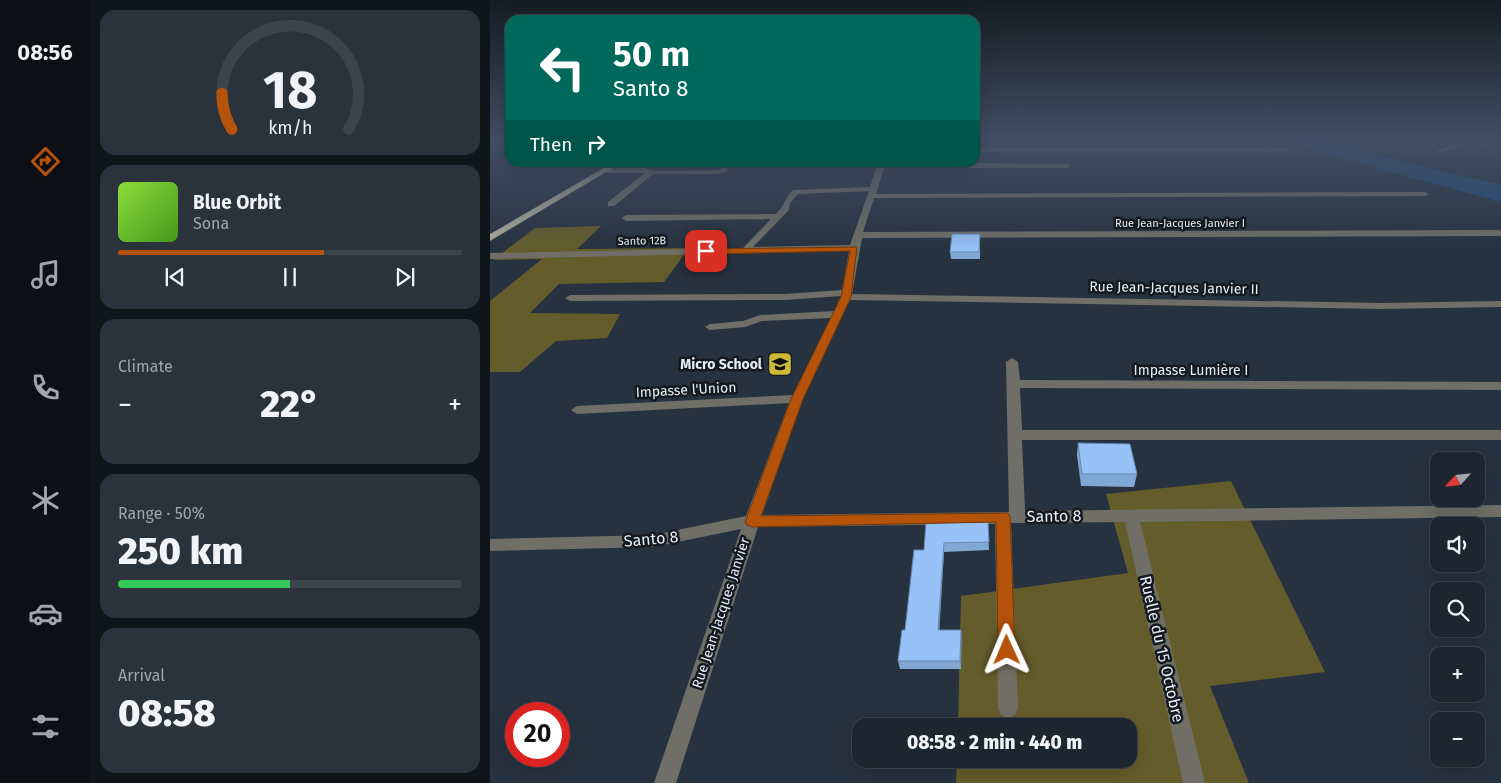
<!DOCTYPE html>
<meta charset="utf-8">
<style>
body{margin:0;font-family:"Fira Sans",sans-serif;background:#2a323c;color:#f1f3f6;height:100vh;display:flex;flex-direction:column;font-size:19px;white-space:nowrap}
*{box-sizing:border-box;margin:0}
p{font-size:16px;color:#a0a5ab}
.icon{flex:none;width:28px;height:28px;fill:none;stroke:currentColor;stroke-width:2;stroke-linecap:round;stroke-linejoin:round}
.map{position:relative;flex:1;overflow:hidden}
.side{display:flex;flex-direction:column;gap:10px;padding:10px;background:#10151a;width:400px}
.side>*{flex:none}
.top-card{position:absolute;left:15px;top:15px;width:475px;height:152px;border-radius:15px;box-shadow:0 5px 20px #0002,0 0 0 1px #3b434c;background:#00695c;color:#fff;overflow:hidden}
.needle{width:32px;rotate:243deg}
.controls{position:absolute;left:940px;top:452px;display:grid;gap:10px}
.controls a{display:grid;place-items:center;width:55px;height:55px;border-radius:10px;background:#1d2630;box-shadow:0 5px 20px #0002,0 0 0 1px #3b434c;font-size:25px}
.speed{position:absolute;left:15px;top:702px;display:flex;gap:10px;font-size:25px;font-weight:700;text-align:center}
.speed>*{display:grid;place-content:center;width:65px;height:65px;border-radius:50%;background:#1d2630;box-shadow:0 5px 20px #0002,0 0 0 1px #3b434c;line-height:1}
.speed .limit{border:8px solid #d22;background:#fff;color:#111}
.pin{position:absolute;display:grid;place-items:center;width:42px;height:42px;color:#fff;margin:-21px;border-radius:10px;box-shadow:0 2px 8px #0006}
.me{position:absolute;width:55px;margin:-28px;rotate:359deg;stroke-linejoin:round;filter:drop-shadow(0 0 4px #0008)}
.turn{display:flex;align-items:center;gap:18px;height:105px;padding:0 25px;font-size:22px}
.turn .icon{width:65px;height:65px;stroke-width:2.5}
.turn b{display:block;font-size:35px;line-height:42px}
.then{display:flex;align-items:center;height:48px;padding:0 25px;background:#0003;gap:10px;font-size:19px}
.big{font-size:38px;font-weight:800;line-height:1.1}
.side .card{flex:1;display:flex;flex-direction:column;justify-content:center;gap:8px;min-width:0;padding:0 18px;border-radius:15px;background:#2a323c}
.side .dial{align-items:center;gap:0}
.dial svg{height:130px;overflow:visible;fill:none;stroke:#3b434c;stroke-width:7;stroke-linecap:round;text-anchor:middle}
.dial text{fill:#f1f3f6;stroke:none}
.song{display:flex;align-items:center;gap:15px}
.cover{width:60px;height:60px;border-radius:8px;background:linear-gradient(135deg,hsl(90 70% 55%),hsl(100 70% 35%))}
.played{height:5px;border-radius:2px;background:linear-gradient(90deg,#b45309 60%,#3b434c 60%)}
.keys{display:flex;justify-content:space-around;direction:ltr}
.heat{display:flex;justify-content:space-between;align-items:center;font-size:28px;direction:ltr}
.charge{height:8px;border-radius:4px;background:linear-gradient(90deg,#34c759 50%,#3b434c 0)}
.trip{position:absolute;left:362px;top:718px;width:285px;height:50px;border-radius:15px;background:#1d2630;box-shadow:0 5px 20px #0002,0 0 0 1px #3b434c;font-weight:800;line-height:50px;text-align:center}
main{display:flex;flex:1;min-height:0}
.tabs{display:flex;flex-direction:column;width:90px;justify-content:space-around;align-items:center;background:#0c0f13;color:#a0a5ab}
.tabs .icon{width:35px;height:35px}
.tabs .current{color:#b45309}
.tabs b{font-size:22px;color:#f1f3f6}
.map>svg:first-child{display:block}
.green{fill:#645c2a}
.water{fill:#224a79}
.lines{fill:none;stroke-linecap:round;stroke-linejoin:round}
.path{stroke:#858e9a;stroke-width:1;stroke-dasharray:3 1;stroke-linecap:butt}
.minor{fill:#706f67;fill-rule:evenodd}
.major{fill:#afac9b;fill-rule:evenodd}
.wall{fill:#81a7d5}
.shaded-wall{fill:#6988ae}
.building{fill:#96c2f8;stroke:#6988ae}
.route{fill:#b45309;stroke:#753606}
.labels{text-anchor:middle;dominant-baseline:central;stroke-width:5;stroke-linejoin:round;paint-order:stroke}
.far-street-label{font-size:11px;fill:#e5ecf5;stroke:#141920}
.street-label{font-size:14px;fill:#e5ecf5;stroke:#141920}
.poi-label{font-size:14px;font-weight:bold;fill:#e5ecf5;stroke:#141920;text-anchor:end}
.near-street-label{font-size:16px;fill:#e5ecf5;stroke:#141920}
</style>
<main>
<nav class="tabs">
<b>08:56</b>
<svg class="icon current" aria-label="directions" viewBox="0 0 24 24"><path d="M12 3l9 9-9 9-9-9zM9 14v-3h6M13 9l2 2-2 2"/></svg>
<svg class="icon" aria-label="music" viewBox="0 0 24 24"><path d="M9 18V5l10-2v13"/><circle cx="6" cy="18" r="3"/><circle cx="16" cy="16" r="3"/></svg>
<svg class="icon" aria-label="phone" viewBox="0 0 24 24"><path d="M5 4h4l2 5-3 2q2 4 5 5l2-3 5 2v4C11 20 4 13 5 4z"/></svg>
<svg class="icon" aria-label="climate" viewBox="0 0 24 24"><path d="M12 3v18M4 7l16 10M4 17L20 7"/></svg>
<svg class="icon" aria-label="car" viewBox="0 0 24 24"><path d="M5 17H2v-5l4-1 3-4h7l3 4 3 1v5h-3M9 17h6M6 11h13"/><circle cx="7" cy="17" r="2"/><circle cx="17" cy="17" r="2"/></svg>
<svg class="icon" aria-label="filters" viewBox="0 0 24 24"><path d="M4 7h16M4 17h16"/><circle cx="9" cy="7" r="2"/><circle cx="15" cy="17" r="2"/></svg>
</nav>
<section class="side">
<div class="card dial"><svg viewBox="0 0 100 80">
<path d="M14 69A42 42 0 1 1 86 69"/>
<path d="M14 69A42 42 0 0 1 8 47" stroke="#b45309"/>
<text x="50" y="56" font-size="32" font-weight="700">18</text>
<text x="50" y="72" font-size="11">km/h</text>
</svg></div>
<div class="card">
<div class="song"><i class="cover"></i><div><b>Blue Orbit</b><p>Sona</p></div></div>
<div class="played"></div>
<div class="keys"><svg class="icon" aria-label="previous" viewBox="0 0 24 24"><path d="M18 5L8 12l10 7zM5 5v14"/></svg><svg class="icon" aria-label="pause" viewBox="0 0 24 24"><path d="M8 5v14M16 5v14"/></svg><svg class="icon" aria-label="next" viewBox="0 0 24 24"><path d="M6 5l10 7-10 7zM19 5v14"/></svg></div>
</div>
<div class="card"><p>Climate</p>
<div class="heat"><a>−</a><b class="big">22°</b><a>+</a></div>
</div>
<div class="card"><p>Range · 50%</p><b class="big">250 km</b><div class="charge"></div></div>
<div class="card"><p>Arrival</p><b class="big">08:58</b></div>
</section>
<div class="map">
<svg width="1011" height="783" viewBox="0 0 1011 783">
<rect width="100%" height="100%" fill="#273240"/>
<g class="green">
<path d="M111,226L87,249L199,248L174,282L69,284L40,313L130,314L117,338L66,341L30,372H0V301L52,259L3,260L45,228Z"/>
<path d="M741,481L835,672L720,686L759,783H466L467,759H639V726H468L471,596L638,573L616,494Z"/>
</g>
<path class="water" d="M800,141H845L881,154L1011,185V202L825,151Z"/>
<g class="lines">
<path class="path" d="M990,146L1011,154"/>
<g class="minor">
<path d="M976,141H986L949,153L946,151Z"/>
<path d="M485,148H798L801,150L798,152H485Z"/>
<path d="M160,162H203L166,165L155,169L169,171L228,170L231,169L232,162H239L237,172L229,174H163L124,206H118V202L155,173H112V169L144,168Z"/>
<path d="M388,162L577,164L581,166L577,168H394L386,194L935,192L939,194L935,196L384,198L373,232L1011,230V236L372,238L362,294L891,303L1011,301V307L891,309L360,300L313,399L272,515L519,512L516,362L522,358L528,362L530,380L1011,382V390L530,388L532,430H1011V440H532L535,511L1011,505V517L650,522L715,783H693L635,522L521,523L528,708L525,715L518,718L511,715L508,708L505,524L268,527L186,783H164L251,529L163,547L0,551V539L163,535L256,516L299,403L87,414L81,410L87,406L303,395L341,318L272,321L255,327L220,330L215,327L220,324L253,321L270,315L344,311L351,296L295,300L80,301L75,298L80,295L295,294L352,290L359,251L0,259V253L253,248L281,219L136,221L132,218L136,215L286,214C294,206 294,200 303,190L380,187ZM379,191L360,245L263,247L299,210L300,203L308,194Z"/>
</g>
<path class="major" d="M124,162H133L0,241V234Z"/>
</g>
<g class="wall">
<path d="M490,234V259H461L460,252Z"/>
<path d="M588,443L647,474L644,487L591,486L587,455Z"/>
<path d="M498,522L499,550L454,552L449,630H471V669H410L408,661L434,550Z"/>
</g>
<g class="shaded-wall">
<path d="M454,543V552L449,638L448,630Z"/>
<path d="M471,630L472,638L471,669L470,661Z"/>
</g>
<g class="building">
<path d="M462,234H490L489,252H460Z"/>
<path d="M588,443L640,444L647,474H592Z"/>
<path d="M498,522L499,542L454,543L448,630H471L470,661H408L412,630H415L424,550H434L436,523Z"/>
</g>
<linearGradient id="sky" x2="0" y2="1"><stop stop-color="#151c23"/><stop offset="0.56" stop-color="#414f64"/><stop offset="1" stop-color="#414f64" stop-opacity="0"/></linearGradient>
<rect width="1011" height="251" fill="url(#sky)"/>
<path class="route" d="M367,247L361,297L313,399L271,516L518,513L520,517L525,650L523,656L517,658L511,656L508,650L506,522L262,527L257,525L255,522L301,399L351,297L360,251L216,254L212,251L216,249Z"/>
<defs>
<symbol id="school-square" viewBox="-11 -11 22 22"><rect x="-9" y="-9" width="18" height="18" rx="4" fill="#ccb938" stroke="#141920"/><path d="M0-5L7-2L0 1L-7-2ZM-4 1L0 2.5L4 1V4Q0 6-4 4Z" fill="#111"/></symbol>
</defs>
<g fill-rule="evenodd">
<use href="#school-square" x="276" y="350" width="28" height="28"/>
</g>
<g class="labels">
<g class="far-street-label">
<text x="690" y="223">Rue Jean-Jacques Janvier I</text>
<text transform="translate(152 241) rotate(-1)">Santo 12B</text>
</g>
<g class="street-label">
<text transform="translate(684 288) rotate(1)">Rue Jean-Jacques Janvier II</text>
<text x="701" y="370">Impasse Lumière I</text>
<text transform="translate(196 390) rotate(-3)">Impasse l'Union</text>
<text transform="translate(231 613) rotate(-72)">Rue Jean-Jacques Janvier</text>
</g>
<g class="poi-label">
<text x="272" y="364">Micro School</text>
</g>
<g class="near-street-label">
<text transform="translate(564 516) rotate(-1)">Santo 8</text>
<text transform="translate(161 539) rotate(-5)">Santo 8</text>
<text transform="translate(672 649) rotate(77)">Ruelle du 15 Octobre</text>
</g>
</g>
</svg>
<div class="controls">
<a><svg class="needle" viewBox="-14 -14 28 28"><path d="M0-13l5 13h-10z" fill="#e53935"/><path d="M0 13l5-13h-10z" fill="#a0a5ab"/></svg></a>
<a><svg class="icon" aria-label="sound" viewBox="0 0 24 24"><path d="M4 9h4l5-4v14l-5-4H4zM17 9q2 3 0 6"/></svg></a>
<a><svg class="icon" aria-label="search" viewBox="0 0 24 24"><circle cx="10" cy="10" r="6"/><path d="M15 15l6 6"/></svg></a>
<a>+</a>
<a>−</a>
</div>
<div class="speed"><div class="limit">20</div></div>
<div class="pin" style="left:216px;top:251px;background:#d93025"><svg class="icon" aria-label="arrive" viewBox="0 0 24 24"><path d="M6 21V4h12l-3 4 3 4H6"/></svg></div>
<svg class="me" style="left:517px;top:650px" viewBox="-20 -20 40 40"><path d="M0-17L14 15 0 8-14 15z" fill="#b45309" stroke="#fff" stroke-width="4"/></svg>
<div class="trip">08:58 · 2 min · 440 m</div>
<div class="top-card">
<div class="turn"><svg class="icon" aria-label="left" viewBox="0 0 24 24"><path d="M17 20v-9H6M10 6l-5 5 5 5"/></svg><div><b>50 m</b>Santo 8</div></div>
<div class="then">Then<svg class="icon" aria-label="right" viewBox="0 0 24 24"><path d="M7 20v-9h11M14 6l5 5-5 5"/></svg></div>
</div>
</div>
</main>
